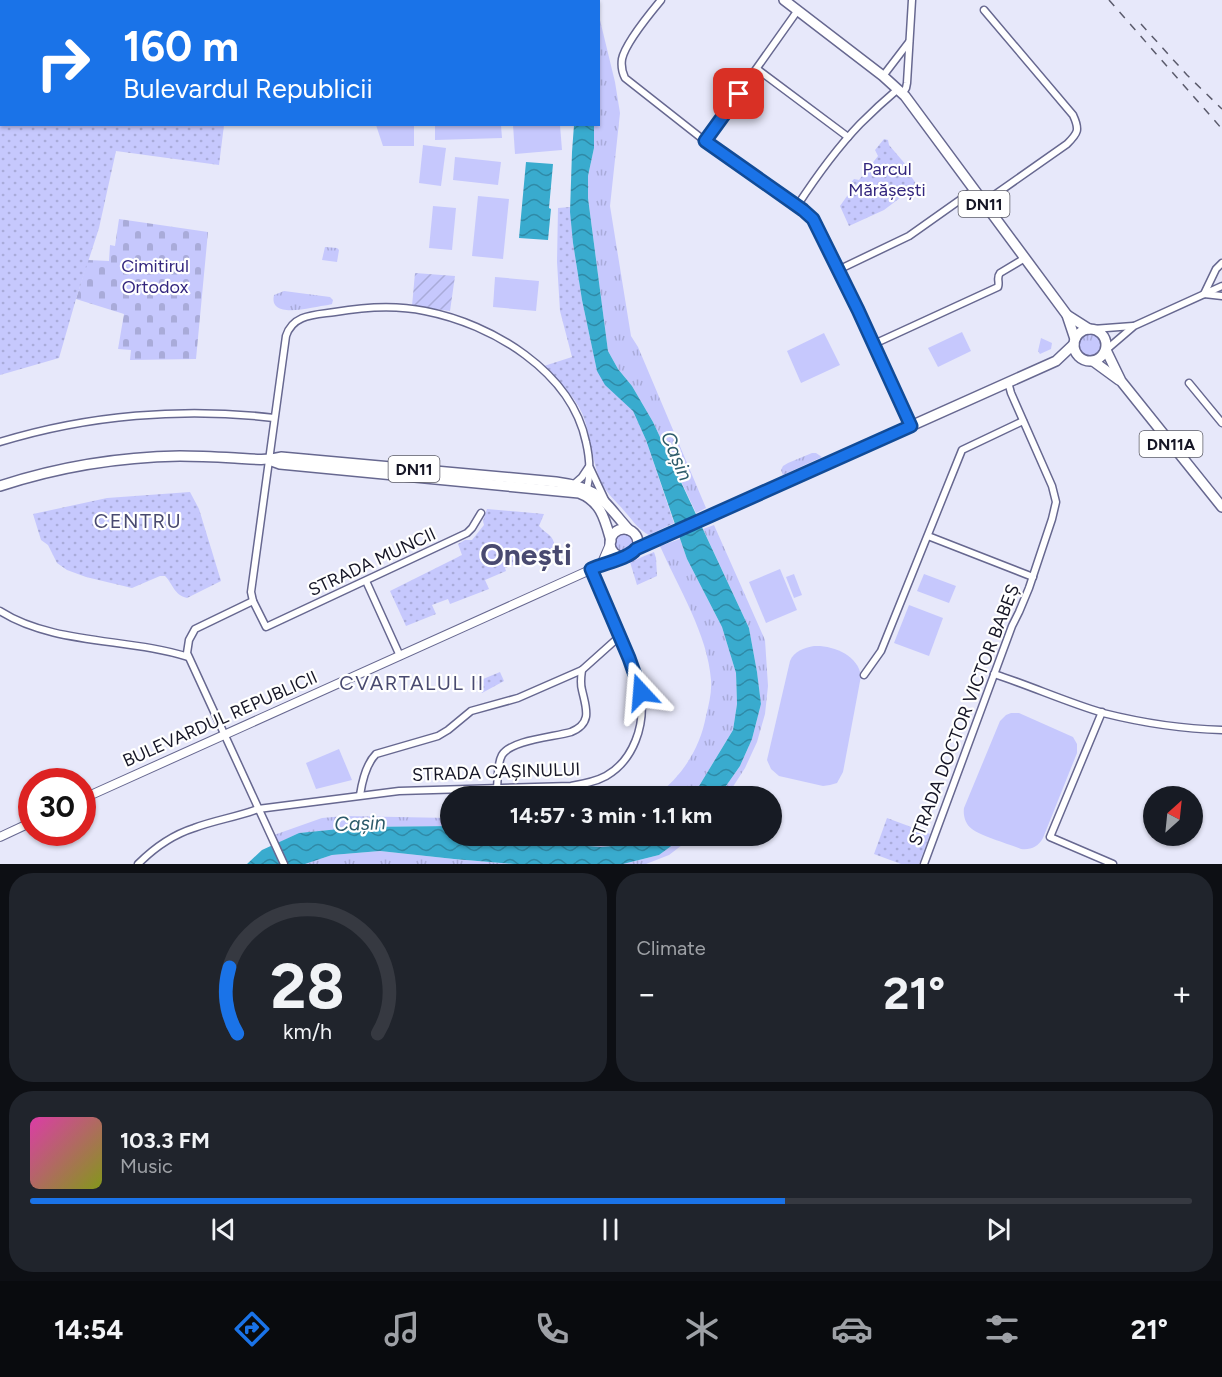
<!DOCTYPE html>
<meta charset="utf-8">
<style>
body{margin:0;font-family:Figtree,sans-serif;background:#20242c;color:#f1f3f6;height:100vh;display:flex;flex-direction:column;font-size:22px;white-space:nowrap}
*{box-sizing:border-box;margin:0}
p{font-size:20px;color:#9ea1a6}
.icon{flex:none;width:33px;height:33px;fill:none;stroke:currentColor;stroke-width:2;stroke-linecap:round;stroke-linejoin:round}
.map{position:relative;height:864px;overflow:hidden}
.drawer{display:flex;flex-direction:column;gap:9px;padding:9px;background:#0d0f14;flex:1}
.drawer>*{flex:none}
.top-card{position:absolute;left:0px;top:0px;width:600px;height:126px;box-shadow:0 2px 4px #0004;background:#1a73e8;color:#fff;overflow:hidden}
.needle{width:39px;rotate:27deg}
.fabs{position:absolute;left:1143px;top:786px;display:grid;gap:12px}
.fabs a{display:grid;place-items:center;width:60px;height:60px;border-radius:50%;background:#171b24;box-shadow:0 2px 4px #0004;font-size:30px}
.speed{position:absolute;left:18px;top:768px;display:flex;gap:12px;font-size:30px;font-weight:700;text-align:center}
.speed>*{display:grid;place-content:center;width:78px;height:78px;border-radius:50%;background:#171b24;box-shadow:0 2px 4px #0004;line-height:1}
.speed .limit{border:9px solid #d22;background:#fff;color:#111}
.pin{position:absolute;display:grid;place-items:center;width:51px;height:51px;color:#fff;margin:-26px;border-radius:12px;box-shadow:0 3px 9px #0006}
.me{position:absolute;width:66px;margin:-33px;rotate:341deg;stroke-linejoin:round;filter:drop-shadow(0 0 4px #0008)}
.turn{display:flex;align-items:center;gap:21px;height:126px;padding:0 24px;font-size:27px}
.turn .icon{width:78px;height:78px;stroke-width:2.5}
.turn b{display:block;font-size:42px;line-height:51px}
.big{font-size:45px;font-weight:700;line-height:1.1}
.drawer .card{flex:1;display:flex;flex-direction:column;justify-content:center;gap:9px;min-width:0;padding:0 21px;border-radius:24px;background:#20242c}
.drawer .dial{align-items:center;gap:0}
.dial svg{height:156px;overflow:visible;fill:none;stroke:#363941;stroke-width:7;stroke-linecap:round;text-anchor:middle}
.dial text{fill:#f1f3f6;stroke:none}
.song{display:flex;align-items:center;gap:18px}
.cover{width:72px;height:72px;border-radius:9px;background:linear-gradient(135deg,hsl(320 70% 55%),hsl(70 70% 35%))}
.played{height:6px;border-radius:3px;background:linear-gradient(90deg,#1a73e8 65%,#363941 65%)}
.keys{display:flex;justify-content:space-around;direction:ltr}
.heat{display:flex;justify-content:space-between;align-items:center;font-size:33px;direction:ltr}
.drawer .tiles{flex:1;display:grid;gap:9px;grid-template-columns:1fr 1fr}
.card:last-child{grid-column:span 2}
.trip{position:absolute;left:440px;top:786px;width:342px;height:60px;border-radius:30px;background:#171b24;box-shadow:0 2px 4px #0004;font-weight:700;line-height:60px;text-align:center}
.tab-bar{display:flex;height:96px;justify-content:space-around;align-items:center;background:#090b0e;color:#9ea1a6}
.tab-bar .icon{width:42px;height:42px}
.tab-bar .active{color:#1a73e8}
.tab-bar b{font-size:27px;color:#f1f3f6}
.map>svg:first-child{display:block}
.grass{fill:url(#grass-tufts)}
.cemetery{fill:url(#cemetery-stones)}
.park{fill:url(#park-dots)}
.garden{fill:url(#garden-furrows)}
.pitch{fill:#c6c8fd}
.water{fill:url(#water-waves)}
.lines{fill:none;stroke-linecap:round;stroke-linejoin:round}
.minor-casing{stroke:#676890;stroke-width:9}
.tertiary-casing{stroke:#676890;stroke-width:10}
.primary-casing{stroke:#676890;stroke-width:12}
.minor{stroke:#fff;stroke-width:6}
.tertiary{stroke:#fff;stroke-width:8}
.primary{stroke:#fff;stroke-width:9}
.rail{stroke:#5b5b6c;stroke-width:1.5;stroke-dasharray:8 8;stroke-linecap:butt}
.route-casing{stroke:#114b97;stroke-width:15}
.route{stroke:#1a73e8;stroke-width:10}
.labels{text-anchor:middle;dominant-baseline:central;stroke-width:4.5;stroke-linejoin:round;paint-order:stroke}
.shield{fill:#fff;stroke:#5c5c67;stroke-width:1.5}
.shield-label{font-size:16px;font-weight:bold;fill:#161626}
.park-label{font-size:18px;fill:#33267e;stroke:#fff}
.street-label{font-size:18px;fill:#161626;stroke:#fff}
.water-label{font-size:20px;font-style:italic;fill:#2d5b6b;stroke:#fff}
.neighbourhood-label{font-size:20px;letter-spacing:1.5px;fill:#494a70;stroke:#fff}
.town-label{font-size:30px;font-weight:bold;fill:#494a70;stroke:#fff}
</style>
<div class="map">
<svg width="1222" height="864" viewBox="0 0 1222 864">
<defs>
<pattern id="grass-tufts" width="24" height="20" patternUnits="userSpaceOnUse" patternTransform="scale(1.5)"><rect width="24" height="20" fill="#c6c8fd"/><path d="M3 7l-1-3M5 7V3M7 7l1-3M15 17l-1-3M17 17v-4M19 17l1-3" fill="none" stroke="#a9abd9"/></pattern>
<pattern id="cemetery-stones" width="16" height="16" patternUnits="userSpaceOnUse" patternTransform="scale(1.5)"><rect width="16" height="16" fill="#c6c8fd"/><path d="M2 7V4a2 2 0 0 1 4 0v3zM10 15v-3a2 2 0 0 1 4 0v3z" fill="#a9abd9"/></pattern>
<pattern id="park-dots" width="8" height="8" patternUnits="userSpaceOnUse" patternTransform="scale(1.5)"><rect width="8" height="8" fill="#c6c8fd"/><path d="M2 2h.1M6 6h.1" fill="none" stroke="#a9abd9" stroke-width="1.8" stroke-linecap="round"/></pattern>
<pattern id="garden-furrows" width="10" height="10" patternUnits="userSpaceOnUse" patternTransform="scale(1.5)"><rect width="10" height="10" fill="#c6c8fd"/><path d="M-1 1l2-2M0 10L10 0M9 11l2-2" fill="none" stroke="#a9abd9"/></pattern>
<pattern id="water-waves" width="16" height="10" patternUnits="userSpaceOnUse" patternTransform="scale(1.5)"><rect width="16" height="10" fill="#39abce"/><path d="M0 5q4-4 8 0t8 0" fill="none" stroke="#2f8aa7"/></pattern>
</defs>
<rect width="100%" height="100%" fill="#e7e8fa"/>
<g class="grass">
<path d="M599,16L615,82L620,113L610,206L631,336L638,347L706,508L696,513L653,422L632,386L618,369L608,351L588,198V176L594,148V125L598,124Z"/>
<path d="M325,247L337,248L339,250L337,262L322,260Z"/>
<path d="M284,291L330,297L333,300L332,304L328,305C315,306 268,321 274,295Z"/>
<circle cx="1090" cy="345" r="12"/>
<path d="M1041,338L1052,343L1051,349L1040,354L1038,351Z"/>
<path d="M812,453H816L822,457L783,475L781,470L783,466L788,463Z"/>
<path d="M714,525L765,640L768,686L765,714L757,742L745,768L727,796H719L740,766L752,739L761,704L757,672L749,628L703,529Z"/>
<circle cx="624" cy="543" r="13"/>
<path d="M680,539L687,559L722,627L736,673L737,704L733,730L693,796H656C682,776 700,749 706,716C709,704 712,692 711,680C708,635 678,587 660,546Z"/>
<path d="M345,816L450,818V826L359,827L299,833L278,843L274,835L322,818Z"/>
<path d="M498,836H641L624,845L601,847L522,841Z"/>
<path d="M685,836H694L669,855L646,864H623L659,855Z"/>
<path d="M380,851L454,859L514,864H305L332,855Z"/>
</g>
<path class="cemetery" d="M119,219L208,232L196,359L130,360L131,350L118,349L124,314L76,299L88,260L109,261L110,245L115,246Z"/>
<g class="park">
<path d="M0,79H2V124L224,125L219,165L116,151L99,228L76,299L59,358L0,375Z"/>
<path d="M884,139L888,140L889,145L906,165L908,172L917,185L884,210L849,226L840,206L852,189L849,185L854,179L859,180L878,156L875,150Z"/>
<path d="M570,207L573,243L582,300L597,371L633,411L646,440L674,523L649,535C639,530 633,521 626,513C618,503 608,495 602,484C591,462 592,436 582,413C574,395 557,380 544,366L572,357L560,311L557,262L558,208Z"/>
<path d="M190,492L199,509L221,581L187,598C174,595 173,584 165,576H160L132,588L86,577L67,570L57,563L48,545L41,540L33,514L107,498Z"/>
<path d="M487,509L544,514L539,526C548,536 556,536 554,550L505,568L506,571L485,580L489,589L450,604L448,599L432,605L436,614L406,626L390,591L462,555L458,544L465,540H472L484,525L483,521Z"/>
<path d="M654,552L656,558L657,576L637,585L630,562Z"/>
<path d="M500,672L504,681L482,693L476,682Z"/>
<path d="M887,818L930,834L919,864H901L874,854Z"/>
</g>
<path class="garden" d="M415,273L455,276L450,311L412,306Z"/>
<g class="pitch">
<path d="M376,125H414V146H383Z"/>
<path d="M435,125H501L502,138L435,140Z"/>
<path d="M513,125H560L562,150L515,154Z"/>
<path d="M423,145L446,148L441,186L419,183Z"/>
<path d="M455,157L501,162L498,185L453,180Z"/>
<path d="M478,196L509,199L503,259L472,256Z"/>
<path d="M433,206L456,208L452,250L429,248Z"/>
<path d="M495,277L539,281L536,311L493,307Z"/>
<path d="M962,332L971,351L938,367L928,348Z"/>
<path d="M824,333L840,365L801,383L787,351Z"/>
<path d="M780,569L797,610L766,623L749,582Z"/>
<path d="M794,574L802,595L794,598L786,577Z"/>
<path d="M924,574L956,586L949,603L917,591Z"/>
<path d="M909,605L943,618L929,656L894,643Z"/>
<path d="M814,646C833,645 858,655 861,676L843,772L837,783L830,785L823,786L779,776L771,769L767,760L790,661C794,651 804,648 814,646Z"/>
<path d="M1011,713H1019L1073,737L1077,744V753L1043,838C1038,847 1031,850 1021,849C1009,844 981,836 972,829C965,824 963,815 964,808L1000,721L1006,715Z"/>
<path d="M339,749L352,780L316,789L306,763Z"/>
</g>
<g class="water">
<path d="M211,0H393L390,2L208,1Z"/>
<path d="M574,125H594V148L588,176V198L608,351L618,369L632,386L653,422L749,628L757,672L761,704L752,739L740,766L719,796H693L733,730L737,704L736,673L722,627L687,559L646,440L633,411L605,385L597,371L582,300L573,243L570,212L572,152Z"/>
<path d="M526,162L553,164L549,208L551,209L548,240L519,238Z"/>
<path d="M450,826V836H497L522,841L601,847L624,845L641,836H685L659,855L623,864H514L454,859L380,851L332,855L305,864H247L262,850L299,833L359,827Z"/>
</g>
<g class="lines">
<defs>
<g id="minor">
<path d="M661,0C651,12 625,44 622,59C621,66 622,72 625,78L705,141L803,210L813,219L858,311L911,426"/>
<path d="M757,69L848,137"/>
<path d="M883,76L909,42"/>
<path d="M903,93L906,88L907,83L912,0"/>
<path d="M705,141L798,10"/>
<path d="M983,203L1067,144C1078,133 1080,130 1073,115L984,10"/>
<path d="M797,206C816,177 836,149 860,124C872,112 885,100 898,89"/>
<path d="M838,270L909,236L974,190"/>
<path d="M1204,294L1216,269L1222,263"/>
<path d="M1204,294L1222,296"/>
<path d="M1093,329L1133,326"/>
<path d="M874,344L998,287C1000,282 996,278 1000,273L1025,258"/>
<path d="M1106,350L1134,326L1222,286"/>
<path d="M1189,383L1222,423"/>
<path d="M0,442C88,415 183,407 274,418"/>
<path d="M590,468L605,500"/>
<path d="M573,485L582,477L588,468"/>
<path d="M481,513L472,528L467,533L266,627L253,601L251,592L286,336C293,314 315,315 335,312C364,307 396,305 425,311C492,324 571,371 586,442C590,459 591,476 586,492"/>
<path d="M928,536L1033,577"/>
<path d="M366,581L400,656"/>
<path d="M253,601L195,629L189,640L187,653L284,864"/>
<path d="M0,611C53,645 130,638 188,657"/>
<path d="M994,674C1031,686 1066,702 1103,713C1143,723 1182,729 1222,730"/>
<path d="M864,675L881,651L962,450L1023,421"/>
<path d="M1102,712L1050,837L1113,864"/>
<path d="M497,788C498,778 497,764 502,755C511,740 554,737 571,732C593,723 586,708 582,690C580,683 581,677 582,670"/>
<path d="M360,795C362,782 366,764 376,754L438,736L448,730L471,711L518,698L582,670L620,636"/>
<path d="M138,864C154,848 172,835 194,828C215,820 237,817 258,809L399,791L571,786C583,784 595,782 606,776C634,760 645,725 641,695C639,677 629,659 623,642C612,618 602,594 591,569"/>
<path d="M924,864L1012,626L1019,612L1029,588L1052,519L1056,502L1052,486L1011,393L1008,382"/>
</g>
<g id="tertiary">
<path d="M601,565L610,544"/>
<path d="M82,799L601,565L625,557"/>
<path d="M0,837L32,822"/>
</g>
<g id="primary">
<path d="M784,0L883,76L905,96L1067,315L1075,339"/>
<path d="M1067,315L1089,329"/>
<circle cx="1090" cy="345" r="16"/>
<path d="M1106,350L1121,381L1222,507"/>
<path d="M1093,361L1119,380"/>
<path d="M269,460L280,464L579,493C601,501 605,520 611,541"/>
<path d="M0,486C58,467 119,457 180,456C199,456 217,457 235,458C251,459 265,461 281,457L556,482C601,488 602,500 629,530"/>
<circle cx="624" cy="543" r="14"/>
<path d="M636,549L1056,361L1074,344"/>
</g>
</defs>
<use href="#minor" class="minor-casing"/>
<use href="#tertiary" class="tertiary-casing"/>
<use href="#primary" class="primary-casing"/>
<use href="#minor" class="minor"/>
<use href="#tertiary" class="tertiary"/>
<use href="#primary" class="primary"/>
<g class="rail">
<path d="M1109,0L1222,129"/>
<path d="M1141,24L1187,75L1222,109"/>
</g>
</g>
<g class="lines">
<defs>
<path id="route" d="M641,692L629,658L591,569C604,563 628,559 636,549L911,426L858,310L813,219L803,210L705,141L739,94"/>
</defs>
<use href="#route" class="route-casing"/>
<use href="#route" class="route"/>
</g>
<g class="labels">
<g class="shield">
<rect x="958.5" y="191" width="51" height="26" rx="4.5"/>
<rect x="1139.5" y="431" width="63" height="26" rx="4.5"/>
<rect x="388.5" y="456" width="51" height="26" rx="4.5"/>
</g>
<g class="shield-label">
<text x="984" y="204">DN11</text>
<text x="1171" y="444">DN11A</text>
<text x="414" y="469">DN11</text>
</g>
<g class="park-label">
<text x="887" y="169">Parcul<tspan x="887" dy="21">Mărășești</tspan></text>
<text x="155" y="266">Cimitirul<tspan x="155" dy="21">Ortodox</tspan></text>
</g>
<g class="street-label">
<text transform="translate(372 562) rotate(-25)">STRADA MUNCII</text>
<text transform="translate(964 715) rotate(-69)">STRADA DOCTOR VICTOR BABEȘ</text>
<text transform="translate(220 719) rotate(-24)">BULEVARDUL REPUBLICII</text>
<text transform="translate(496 772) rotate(-2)">STRADA CAȘINULUI</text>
</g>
<g class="water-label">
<text transform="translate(677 456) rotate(67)">Cașin</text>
<text transform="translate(360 823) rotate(-2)">Cașin</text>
</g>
<g class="neighbourhood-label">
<text x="138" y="521">CENTRU</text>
<text x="412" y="683">CVARTALUL II</text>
</g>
<g class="town-label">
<text x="526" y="554">Onești</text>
</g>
</g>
</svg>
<div class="fabs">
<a><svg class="needle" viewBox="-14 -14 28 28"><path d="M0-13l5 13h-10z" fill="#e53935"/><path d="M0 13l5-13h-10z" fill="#9ea1a6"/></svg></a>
</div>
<div class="speed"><div class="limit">30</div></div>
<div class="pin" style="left:739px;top:94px;background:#d93025"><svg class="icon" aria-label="arrive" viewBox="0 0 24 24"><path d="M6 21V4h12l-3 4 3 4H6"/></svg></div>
<svg class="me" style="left:641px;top:692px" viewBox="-20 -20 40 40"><path d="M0-17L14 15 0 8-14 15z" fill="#1a73e8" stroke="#fff" stroke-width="4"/></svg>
<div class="trip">14:57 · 3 min · 1.1 km</div>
<div class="top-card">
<div class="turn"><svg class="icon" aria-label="right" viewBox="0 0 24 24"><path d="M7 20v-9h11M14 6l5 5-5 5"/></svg><div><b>160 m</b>Bulevardul Republicii</div></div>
</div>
</div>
<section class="drawer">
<div class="tiles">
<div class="card dial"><svg viewBox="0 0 100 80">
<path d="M14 69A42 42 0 1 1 86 69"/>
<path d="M14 69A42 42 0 0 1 10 35" stroke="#1a73e8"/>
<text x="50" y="56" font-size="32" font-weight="700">28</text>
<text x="50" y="72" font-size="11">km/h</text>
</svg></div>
<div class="card"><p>Climate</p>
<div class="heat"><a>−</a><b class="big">21°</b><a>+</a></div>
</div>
<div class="card">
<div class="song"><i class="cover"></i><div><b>103.3 FM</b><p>Music</p></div></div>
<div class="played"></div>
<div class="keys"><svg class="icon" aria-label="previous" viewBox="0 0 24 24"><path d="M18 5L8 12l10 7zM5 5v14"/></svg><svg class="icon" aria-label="pause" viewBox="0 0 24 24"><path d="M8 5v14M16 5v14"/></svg><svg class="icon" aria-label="next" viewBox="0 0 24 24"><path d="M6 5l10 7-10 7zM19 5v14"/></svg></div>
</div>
</div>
</section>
<nav class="tab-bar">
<b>14:54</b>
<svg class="icon active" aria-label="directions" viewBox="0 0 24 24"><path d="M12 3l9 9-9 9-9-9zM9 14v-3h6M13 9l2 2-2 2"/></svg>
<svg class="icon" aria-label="music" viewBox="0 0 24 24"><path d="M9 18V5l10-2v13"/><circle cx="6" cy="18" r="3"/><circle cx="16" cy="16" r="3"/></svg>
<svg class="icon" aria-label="phone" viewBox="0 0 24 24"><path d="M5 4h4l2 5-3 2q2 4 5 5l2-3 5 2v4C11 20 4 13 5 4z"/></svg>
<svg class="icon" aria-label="climate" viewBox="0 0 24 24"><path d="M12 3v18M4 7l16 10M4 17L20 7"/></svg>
<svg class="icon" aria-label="car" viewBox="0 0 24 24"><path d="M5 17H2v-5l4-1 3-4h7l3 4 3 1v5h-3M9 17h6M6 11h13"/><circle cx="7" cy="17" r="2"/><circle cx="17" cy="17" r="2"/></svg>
<svg class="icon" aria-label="filters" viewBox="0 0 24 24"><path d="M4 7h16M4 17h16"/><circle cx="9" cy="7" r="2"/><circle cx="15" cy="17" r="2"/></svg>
<b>21°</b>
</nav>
